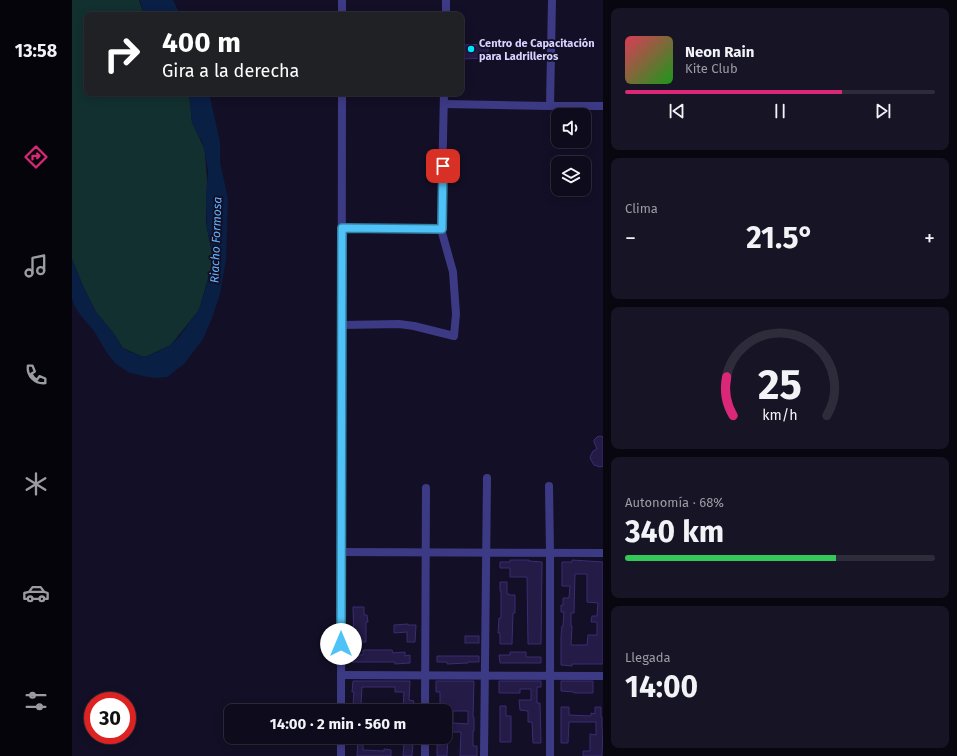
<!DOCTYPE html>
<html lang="es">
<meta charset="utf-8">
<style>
body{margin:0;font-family:"Fira Sans",sans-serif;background:#171425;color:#f1f3f6;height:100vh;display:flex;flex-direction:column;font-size:15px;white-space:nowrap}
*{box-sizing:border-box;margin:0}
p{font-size:13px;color:#9b9ba3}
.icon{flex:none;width:22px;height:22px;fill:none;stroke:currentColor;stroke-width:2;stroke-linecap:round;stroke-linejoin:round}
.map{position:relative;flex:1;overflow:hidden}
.panel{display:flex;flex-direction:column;gap:8px;padding:8px;background:#08060f;width:354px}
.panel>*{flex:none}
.hud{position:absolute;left:12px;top:12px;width:380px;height:84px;border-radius:8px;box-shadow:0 2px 10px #0003,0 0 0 1px #2e2b3b;background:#202124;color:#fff;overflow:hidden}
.tools{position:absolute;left:479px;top:108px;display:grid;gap:8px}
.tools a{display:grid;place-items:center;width:40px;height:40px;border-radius:8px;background:#0e0b1c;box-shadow:0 2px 10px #0003,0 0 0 1px #2e2b3b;font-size:20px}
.speed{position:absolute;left:12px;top:692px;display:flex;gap:8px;font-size:20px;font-weight:700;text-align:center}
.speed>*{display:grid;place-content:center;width:52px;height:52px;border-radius:50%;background:#0e0b1c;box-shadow:0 2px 10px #0003,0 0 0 1px #2e2b3b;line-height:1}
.speed .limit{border:6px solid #d22;background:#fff;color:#111}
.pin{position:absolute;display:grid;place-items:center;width:34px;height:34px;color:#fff;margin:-17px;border-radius:8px;box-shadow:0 2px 6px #0006}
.me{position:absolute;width:44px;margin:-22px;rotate:0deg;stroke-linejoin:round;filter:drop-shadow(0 0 3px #0008)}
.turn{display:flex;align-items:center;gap:14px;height:84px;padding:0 12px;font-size:18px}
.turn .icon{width:52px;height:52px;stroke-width:2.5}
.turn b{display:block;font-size:28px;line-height:34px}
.big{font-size:30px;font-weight:700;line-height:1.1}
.panel .tile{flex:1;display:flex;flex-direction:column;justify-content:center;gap:6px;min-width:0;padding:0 14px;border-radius:8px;background:#171425}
.panel .dial{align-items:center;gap:0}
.dial svg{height:104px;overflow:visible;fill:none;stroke:#2e2b3b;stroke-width:7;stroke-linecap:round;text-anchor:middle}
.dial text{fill:#f1f3f6;stroke:none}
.song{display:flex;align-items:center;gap:12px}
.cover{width:48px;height:48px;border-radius:6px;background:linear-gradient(135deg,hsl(350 70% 55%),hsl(120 70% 35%))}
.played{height:4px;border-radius:2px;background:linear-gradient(90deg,#db2777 70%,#2e2b3b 70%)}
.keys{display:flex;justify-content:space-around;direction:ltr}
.heat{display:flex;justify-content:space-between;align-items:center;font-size:22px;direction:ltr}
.charge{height:6px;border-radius:3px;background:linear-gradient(90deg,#34c759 68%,#2e2b3b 0)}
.trip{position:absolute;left:152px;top:704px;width:228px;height:40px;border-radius:8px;background:#0e0b1c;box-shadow:0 2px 10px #0003,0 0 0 1px #2e2b3b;font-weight:700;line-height:40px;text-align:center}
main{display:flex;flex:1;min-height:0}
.dock{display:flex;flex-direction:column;width:72px;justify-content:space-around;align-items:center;background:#06040b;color:#9b9ba3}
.dock .icon{width:28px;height:28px}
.dock .active{color:#db2777}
.dock b{font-size:18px;color:#f1f3f6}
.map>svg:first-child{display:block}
.green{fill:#12302f}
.water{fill:#0a1f44}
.building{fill:#241b47;stroke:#3b2d73;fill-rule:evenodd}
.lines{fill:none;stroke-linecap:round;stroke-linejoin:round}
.minor{stroke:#3d3a85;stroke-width:8}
.route-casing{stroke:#337fa1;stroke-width:10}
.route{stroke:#4fc3f7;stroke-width:7}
.poi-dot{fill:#00e5ff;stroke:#130f26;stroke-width:1.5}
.labels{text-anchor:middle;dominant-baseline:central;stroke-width:4;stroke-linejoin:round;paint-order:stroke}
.poi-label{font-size:11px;font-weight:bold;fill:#d9d4ff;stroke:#130f26;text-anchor:start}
.water-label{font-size:12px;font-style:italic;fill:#62b6ff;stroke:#130f26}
</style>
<main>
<nav class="dock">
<b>13:58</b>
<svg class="icon active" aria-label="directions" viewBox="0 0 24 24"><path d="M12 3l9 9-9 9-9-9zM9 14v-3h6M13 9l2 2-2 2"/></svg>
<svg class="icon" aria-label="music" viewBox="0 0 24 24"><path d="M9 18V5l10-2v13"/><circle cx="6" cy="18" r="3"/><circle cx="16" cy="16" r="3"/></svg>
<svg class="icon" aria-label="phone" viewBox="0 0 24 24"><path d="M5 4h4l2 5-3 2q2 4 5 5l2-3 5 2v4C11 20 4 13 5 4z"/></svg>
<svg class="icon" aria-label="climate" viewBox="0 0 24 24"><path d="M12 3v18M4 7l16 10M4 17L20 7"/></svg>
<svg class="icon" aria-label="car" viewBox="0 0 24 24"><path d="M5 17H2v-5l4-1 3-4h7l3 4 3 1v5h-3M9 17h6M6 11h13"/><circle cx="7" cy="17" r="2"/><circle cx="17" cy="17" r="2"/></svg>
<svg class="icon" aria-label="filters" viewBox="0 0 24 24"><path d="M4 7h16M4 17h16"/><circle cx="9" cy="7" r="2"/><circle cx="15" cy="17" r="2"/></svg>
</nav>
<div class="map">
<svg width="531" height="756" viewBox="0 0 531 756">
<rect width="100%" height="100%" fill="#130f26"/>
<path class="green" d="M0,0H67L72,15H15V93H117L120,122L132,148L133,154L135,180L134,222L135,229L140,253L139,268L127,310L102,341L97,346L75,356H69L51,348L44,337L24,312L11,286L0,259Z"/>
<g class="water">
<path d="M68,0H101L106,10L107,15H72Z"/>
<path d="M117,93H137L148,142V162L156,199L154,260L148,294L140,318L131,339L112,364L95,377L82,378L76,377L58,373L53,370L43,363L35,353L22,331L10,317L3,307L0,299V259L11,286L24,312L41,332L51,348L56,351L69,356H75L87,351L97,346L107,337L122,316L127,310L133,290L139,268L140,253L138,241L135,229L134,196L136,172L133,154L130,141L126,136L120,122Z"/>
</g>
<g class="building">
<path d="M416,44V58L390,59V45Z"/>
<path d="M528,436L531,437V466L528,467L522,465L519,460L518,457L521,451L525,449L522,442V440L525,437Z"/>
<path d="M438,560H457V561L470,562L469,644H456L455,577H438V568H428V562H438Z"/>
<path d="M500,560L531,562V664H500V666L489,665V636L490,626H491L492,612H489V605H491V598H497L498,586H490V562H500ZM503,574H515V602L526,603L525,616H520L519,622H525V635H516L515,645H499L500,626H499V613H502Z"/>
<path d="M428,582H435V594H437V595H443V613H441L440,644H428V633H426L427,618H429V591H428Z"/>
<path d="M281,607H292V615H295L296,622H294V642H282Z"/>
<path d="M336,624V625H344L343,642H335V632L322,633V625Z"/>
<rect x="393" y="636" width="14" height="7"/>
<path d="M291,650H320L321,653L333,652V656L338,655V663L323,664V662H280V655H291Z"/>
<path d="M438,652H454V657H469V663H428L427,655H438Z"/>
<path d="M365,656H407V662H396V663L375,664V662H365Z"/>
<path d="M281,681H338L337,700L342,701L341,708L331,707L332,692H323V687H290L289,705H281L282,692H280Z"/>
<path d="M364,681H402L401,717H402V731H401V746H405V756H388L389,732H373V717H376V705H368V692H364ZM381,711H396V724L381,723Z"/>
<path d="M427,681H469V687H465V703H468L469,743H461L460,722H456V711L448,710L447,700H459V689H448V693H427Z"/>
<path d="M489,681H521V693H502V692L489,691Z"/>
<path d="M428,706H434V716H439V742H428Z"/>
<path d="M489,707H497V715L519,716V713L523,714V707H529V717H530V728H531L530,756H511V751H518V734L524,735V722H497L496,743H489Z"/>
<path d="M330,737H343V743H341L340,756H331L332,743H329Z"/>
<path d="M369,737H376L375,756H365V745H369Z"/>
<path d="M286,738H291V750L312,751V749L319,750V756H285Z"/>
</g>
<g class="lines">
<g class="minor">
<path d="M270,15V0"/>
<path d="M374,15V0"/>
<path d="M372,104L478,106H531"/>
<path d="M478,106L480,0"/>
<path d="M270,228L369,229"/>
<path d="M270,325L327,324L342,326L382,336L384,314L381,272L369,229L372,93"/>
<path d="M477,486L478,553V756"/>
<path d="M269,552L531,553"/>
<path d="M269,675L531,676"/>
<path d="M269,711L270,93"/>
<path d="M353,711L354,488"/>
<path d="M269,756V737"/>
<path d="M353,756V737"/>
<path d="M412,756L415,478"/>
</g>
</g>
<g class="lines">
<defs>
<path id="route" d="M269,644L270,228L370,229L371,166"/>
</defs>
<use href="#route" class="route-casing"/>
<use href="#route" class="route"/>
</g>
<circle class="poi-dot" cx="399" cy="49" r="4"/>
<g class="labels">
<g class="poi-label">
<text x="407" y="43">Centro de Capacitación<tspan x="407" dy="13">para Ladrilleros</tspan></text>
</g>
<g class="water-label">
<text transform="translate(144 240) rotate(-88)">Riacho Formosa</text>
</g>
</g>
</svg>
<div class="tools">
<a><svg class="icon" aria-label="sound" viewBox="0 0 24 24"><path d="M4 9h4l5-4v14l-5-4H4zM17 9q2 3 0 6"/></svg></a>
<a><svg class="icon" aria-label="layers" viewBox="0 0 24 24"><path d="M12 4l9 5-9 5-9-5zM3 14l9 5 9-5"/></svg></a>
</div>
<div class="speed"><div class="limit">30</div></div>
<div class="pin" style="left:371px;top:166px;background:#d93025"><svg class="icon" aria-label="arrive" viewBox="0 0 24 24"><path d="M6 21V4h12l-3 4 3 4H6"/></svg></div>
<svg class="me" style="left:269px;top:644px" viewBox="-20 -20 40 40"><circle r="19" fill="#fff"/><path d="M0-13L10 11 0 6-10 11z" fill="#4fc3f7"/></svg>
<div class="trip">14:00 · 2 min · 560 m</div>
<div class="hud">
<div class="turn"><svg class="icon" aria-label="right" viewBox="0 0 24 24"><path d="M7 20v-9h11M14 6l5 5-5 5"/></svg><div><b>400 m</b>Gira a la derecha</div></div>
</div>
</div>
<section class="panel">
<div class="tile">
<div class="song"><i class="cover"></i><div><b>Neon Rain</b><p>Kite Club</p></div></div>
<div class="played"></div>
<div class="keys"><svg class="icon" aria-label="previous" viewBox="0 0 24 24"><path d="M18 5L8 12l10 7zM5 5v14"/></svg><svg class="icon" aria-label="pause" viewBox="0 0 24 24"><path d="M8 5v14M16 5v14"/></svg><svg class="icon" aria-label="next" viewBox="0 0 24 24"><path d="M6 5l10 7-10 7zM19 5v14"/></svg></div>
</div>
<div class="tile"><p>Clima</p>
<div class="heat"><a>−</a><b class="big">21.5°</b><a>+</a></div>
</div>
<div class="tile dial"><svg viewBox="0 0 100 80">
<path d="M14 69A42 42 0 1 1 86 69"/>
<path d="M14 69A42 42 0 0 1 9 39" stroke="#db2777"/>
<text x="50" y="56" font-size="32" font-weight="700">25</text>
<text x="50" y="72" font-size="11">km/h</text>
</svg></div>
<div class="tile"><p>Autonomía · 68%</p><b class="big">340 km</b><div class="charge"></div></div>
<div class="tile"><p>Llegada</p><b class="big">14:00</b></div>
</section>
</main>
